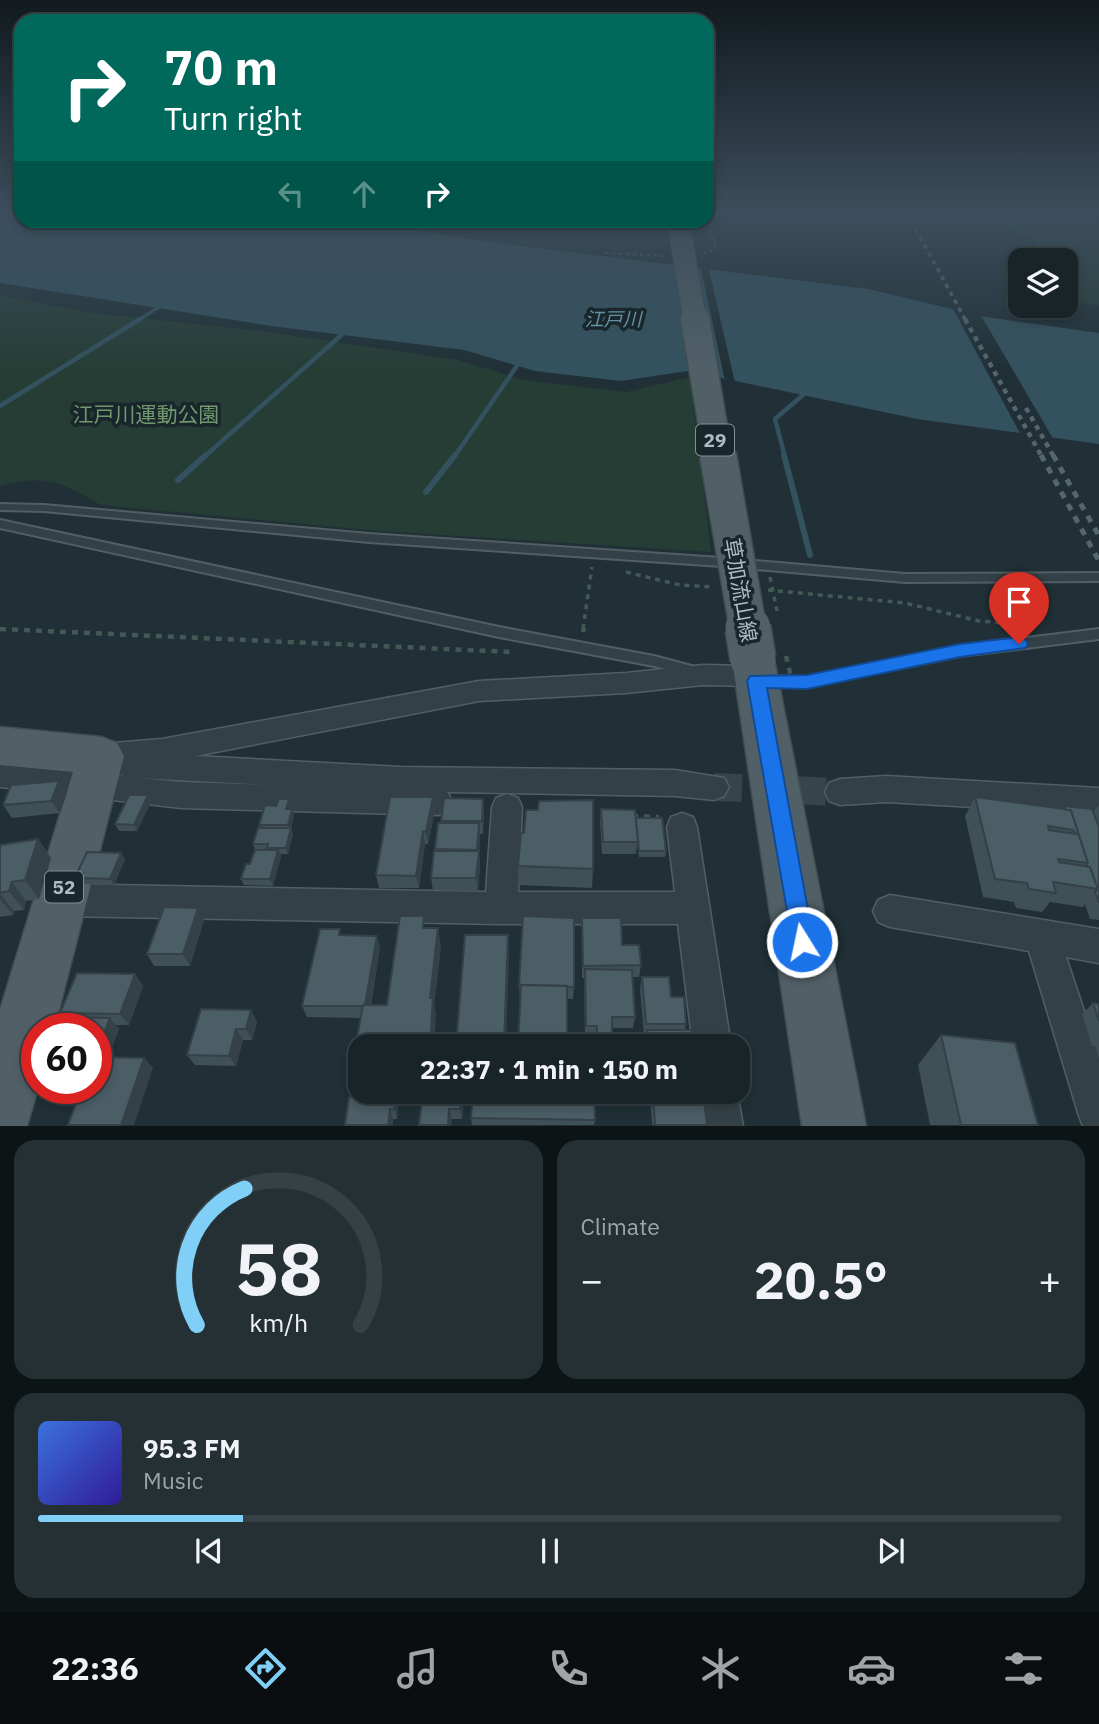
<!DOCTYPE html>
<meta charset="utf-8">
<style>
body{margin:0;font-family:"IBM Plex Sans","Noto Sans JP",sans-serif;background:#253034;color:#f1f3f6;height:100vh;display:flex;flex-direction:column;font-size:26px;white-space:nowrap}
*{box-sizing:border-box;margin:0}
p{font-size:23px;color:#9fa4a8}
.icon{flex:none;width:38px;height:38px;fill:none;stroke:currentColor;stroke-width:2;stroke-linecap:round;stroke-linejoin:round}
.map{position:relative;height:1126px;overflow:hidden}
.side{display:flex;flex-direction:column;gap:14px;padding:14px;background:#0d1416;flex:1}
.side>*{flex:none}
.guide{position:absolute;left:14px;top:14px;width:700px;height:214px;border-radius:21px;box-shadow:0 4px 10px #0003,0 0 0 2px #364145;background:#00695c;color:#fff;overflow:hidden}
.controls{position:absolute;left:1008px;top:248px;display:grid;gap:14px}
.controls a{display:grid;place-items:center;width:70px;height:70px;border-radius:14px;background:#182428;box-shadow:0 4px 10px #0003,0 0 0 2px #364145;font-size:35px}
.speed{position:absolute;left:21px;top:1013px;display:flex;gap:14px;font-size:35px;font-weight:700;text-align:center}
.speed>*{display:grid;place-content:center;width:91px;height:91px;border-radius:50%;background:#182428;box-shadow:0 4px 10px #0003,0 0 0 2px #364145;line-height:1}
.speed .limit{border:10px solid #d22;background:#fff;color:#111}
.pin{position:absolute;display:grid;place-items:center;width:60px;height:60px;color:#fff;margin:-72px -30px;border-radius:50% 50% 50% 0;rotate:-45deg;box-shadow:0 0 7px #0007}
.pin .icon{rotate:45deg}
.me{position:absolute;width:77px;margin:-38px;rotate:350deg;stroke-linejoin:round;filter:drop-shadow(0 0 5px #0008)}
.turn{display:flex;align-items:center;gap:24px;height:147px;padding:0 35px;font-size:32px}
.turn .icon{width:91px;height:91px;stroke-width:2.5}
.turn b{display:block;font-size:49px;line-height:60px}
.lanes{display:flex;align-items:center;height:66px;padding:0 35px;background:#0003;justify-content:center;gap:35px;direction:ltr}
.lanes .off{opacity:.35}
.big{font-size:52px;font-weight:700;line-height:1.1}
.side .widget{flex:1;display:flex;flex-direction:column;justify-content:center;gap:10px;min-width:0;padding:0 24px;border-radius:21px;background:#253034}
.side .dial{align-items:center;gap:0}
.dial svg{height:182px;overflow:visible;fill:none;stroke:#364145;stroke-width:7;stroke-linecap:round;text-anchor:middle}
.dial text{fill:#f1f3f6;stroke:none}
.song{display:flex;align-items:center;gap:21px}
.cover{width:84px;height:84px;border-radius:10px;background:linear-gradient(135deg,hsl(220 70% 55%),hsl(250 70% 35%))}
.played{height:7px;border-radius:4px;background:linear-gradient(90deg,#80cff6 20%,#364145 20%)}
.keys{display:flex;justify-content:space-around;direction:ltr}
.heat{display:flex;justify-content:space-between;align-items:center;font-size:38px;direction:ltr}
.side .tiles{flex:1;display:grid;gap:14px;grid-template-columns:1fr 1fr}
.widget:last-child{grid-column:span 2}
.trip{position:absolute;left:348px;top:1034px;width:402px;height:70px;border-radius:21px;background:#182428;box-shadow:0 4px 10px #0003,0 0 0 2px #364145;font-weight:700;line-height:70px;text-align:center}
.tab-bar{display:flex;height:112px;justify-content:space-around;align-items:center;background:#0a0e10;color:#9fa4a8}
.tab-bar .icon{width:49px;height:49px}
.tab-bar .selected{color:#80cff6}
.tab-bar b{font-size:32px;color:#f1f3f6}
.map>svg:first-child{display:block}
.green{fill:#263d36}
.water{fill:#33515e}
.pier{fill:#203036}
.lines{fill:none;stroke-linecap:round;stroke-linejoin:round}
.stream-far2{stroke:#33515e;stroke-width:3.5}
.stream-far1{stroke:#33515e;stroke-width:4.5}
.stream{stroke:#33515e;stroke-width:6}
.minor-tunnel{stroke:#35454b;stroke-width:28;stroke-dasharray:28 14;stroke-linecap:butt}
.service-casing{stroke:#515f65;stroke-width:4}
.minor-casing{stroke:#515f65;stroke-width:3}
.primary-casing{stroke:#404d53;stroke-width:3}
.path-far2{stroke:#435955;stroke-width:2;stroke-dasharray:3.5 3.5;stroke-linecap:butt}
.path-far1{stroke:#435955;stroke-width:3.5;stroke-dasharray:5 5;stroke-linecap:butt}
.path{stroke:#435955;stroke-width:4.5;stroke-dasharray:6 6;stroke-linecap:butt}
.service{fill:#334147;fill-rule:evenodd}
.minor{fill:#334147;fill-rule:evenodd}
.primary{fill:#516067;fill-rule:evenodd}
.rail-far2{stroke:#55666e;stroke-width:3.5;stroke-dasharray:4.5 4.5;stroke-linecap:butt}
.rail-far1{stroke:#55666e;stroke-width:4.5;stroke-dasharray:5 5;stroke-linecap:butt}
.rail{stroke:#55666e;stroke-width:5;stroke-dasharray:7 7;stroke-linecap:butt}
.primary-bridge-far3-casing{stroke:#404d53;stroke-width:24;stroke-linecap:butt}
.primary-bridge-far2-casing{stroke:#404d53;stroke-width:31;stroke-linecap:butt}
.primary-bridge-far1-casing{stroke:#404d53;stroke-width:39;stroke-linecap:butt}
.primary-bridge-casing{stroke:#404d53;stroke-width:48;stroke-linecap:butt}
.path-bridge-far1{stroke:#435955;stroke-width:3.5;stroke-dasharray:5 5;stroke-linecap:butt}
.path-bridge{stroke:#435955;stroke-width:4.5;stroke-dasharray:6 6;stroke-linecap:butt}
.primary-bridge-far3{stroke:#516067;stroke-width:22}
.primary-bridge-far2{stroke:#516067;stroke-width:28}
.primary-bridge-far1{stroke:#516067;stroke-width:36}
.primary-bridge{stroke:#516067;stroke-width:45}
.wall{fill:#405057}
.shaded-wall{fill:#344147}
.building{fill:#4b5d65;stroke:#344147;stroke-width:2;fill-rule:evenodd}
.route{fill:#1a73e8;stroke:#114b97;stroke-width:2}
.labels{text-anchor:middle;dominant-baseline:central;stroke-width:7;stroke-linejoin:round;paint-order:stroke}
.far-water-label{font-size:19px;font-style:italic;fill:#6691a3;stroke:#19262b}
.shield{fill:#19262b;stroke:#818f96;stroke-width:2}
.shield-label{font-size:19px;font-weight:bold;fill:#adbcc4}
.park-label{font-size:21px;fill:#70986e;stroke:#19262b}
.street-label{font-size:21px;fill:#adbcc4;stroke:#19262b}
</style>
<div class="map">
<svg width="1099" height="1126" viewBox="0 0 1099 1126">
<rect width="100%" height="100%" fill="#203036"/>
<g class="green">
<path d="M997,223L1099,227V305L1081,303L1066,284V261H1048L1031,238Z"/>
<path d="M0,295L85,312L268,332L458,360L524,380L626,392L690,377L711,552L379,531L101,505C62,482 45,474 0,486Z"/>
</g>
<path class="water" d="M0,213H21V220L354,221L504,244L868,289L986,317L1099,333V444L917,419L688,371L621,381L535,371L464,350L271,326L0,283Z"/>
<g class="pier">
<path d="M700,264L708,265L735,383L725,381Z"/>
<path d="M951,305L979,312L1055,442L1022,437Z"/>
</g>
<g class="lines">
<path class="stream-far2" d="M137,321L162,305"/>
<g class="stream-far1">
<path d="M0,406L140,319"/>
<path d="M204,457L347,330"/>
<path d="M454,457L521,360"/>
<path d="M785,457L775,419L810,389"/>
</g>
<g class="stream">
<path d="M784,455L810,555"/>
<path d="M178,480L206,455"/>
<path d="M426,492L455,455"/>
</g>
<path class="minor-tunnel" d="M714,787L840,792"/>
<defs>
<g id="service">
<path d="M0,504L44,505L369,534L721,558L905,574L1099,573V581L905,582L721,566L369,542L44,511L0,510Z"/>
<path d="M0,520L499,627L654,656L699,668L701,672L699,676L694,677L654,666L499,637L0,528Z"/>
<path d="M1099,629V639L960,656L806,687L764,686L759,685L757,681L759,677L764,676L806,677L960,646Z"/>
</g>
<g id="minor">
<path d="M703,665L756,666L765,669L769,676L765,683L756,686L703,685L626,693L479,701L195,756L400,767L675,770L724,778L729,787L724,796L714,800L675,796L447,792L453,802L449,811L438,815L181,808L0,787V763L124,776L117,774L113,767L101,768L91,764L87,756L91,748L101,744L162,739L479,681L626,673ZM139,778L269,785L181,782Z"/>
<path d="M886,776L1099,788V814L886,802L840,805L829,801L825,792L829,783L840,779Z"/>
<path d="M507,794L518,798L522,807L518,892H675L667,827L671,817L682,813L693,817L697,827L731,1046H693L678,924H501L60,916L48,911L43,900L48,889L60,884L486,892L492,807L496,798Z"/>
<path d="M890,895L1099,929V963L1066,957L1099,1056V1126H1083L1079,1116L1029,951L890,927L878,922L873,911L878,900Z"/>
<path d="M699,1092H737L743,1126H703Z"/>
</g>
<g id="primary">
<path d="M753,644L768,648L774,659L866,1126H802L732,659L738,648Z"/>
<path d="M0,727L101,737L117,743L124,756L54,1029H37L38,1088L27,1126H0V1010L73,772L0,765Z"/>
</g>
</defs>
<use href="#service" class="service-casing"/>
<use href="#minor" class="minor-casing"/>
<use href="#primary" class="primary-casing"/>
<g class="path-far2">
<path d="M911,213L972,219L1099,224"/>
<path d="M945,213L963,217"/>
<path d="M605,253L664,256"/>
<path d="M703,253L714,250L715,245L707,215"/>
</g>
<g class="path-far1">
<path d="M626,572L680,585L714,587"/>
<path d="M768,590L905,603L979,621L1034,625"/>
<path d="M0,629H9"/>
<path d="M583,629L592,567"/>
</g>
<g class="path">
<path d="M0,629L512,652"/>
<path d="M583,632L584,628"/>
<path d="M632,816L659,817"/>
</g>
<use href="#service" class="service"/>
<use href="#minor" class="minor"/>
<use href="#primary" class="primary"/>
<path class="rail-far2" d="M907,213L966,321"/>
<g class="rail-far1">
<path d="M965,319L1042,457"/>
<path d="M1026,408L1054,457"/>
</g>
<g class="rail">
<path d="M1041,455L1099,561"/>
<path d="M1053,455L1099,536"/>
</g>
<defs>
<path id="primary-bridge-far3" d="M678,220L695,321"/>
<path id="primary-bridge-far2" d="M695,319L718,457"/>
<path id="primary-bridge-far1" d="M718,455L748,629"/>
<path id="primary-bridge" d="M748,628L753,659"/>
</defs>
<use href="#primary-bridge-far3" class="primary-bridge-far3-casing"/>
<use href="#primary-bridge-far2" class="primary-bridge-far2-casing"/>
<use href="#primary-bridge-far1" class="primary-bridge-far1-casing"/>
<use href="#primary-bridge" class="primary-bridge-casing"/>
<path class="path-bridge-far1" d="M770,577L777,611"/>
<path class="path-bridge" d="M786,656L792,681"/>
<use href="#primary-bridge-far3" class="primary-bridge-far3"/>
<use href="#primary-bridge-far2" class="primary-bridge-far2"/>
<use href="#primary-bridge-far1" class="primary-bridge-far1"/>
<use href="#primary-bridge" class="primary-bridge"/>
</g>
<g class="wall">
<path d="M59,781L67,793L60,813L12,818L3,805Z"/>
<path d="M433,797L435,810L428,844H425L419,888H379L376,875Z"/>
<path d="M975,797L1062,809L1064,806L1093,812L1099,805V920L1090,919L1085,904L1083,907L1050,902L1042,912L1016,908L1014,902L983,897L965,816Z"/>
<path d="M483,799L484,811L483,834H480L479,853L480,864L478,891L433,890L431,878L435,849L441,821Z"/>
<path d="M151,802L137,831H119L115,824Z"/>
<path d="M291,806L290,809L294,816L291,828L293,834L288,854H280L281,856L273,886L244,885L241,879L250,864L255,850L253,844L260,828L259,825Z"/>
<path d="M601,809L636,819L666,851L665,857H639L637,844L636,854H602L600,822Z"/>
<path d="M38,839L51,858L39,899L26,901L24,910L14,911L13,915L0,917V845Z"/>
<path d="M121,853L125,859L114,885L85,884L77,873Z"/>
<path d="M518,866L593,869L592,888L519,885Z"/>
<path d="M582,918L622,945L641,965L639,977H633L635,1017L633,1028H612L611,1045H596V1037H585L584,978H582Z"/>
<path d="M204,920L190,966H154L147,954Z"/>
<path d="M426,928L441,946L434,1006L436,1014L360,1046V1062L355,1049L361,1018L307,1017L302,1006L342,935L380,947L371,1005H387Z"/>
<path d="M135,974L143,986L129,1025H115L119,1029L108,1057L144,1058L153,1068L96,1088V1029L63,1017L60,1013Z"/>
<path d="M642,977L671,997L686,1024L685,1030L694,1046H645L646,1035H644L640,989Z"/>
<path d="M519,986L574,987L573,999L520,997Z"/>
<path d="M1093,1003L1099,1004V1058L1095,1046H1092L1082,1014Z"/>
<path d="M251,1010L257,1022L252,1040H243L236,1066L195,1065L187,1055Z"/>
<path d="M941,1035L1038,1125H930L918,1065Z"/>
<path d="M410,1092L409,1106H398L397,1119H393V1125H345L351,1097L350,1095Z"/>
<path d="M465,1092L462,1119H452L451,1125H419Z"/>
<path d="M649,1092H703L707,1125H652L650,1098L651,1093H649Z"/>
<path d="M471,1118L595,1120L594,1125H472Z"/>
</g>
<g class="shaded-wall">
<path d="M59,781L67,793L60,813L51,801Z"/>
<path d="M148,795L151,802L137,831L134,825Z"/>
<path d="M433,797L435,810L428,844L426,832Z"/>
<path d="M289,799L291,806L288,816L286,809Z"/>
<path d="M483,799L484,811L483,834L482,821Z"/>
<path d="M292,809L294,816L291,828L293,834L288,854L286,848L290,831L288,825Z"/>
<path d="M479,823L480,836L479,853L480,864L478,891L476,878L478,860L477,850Z"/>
<path d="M423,831L425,844L419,888L416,876Z"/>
<path d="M38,839L51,858L39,899L25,880Z"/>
<path d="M278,850L281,856L273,886L270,879Z"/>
<path d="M121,853L125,859L114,885L110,879Z"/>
<path d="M12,882L26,901L24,910L9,891Z"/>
<path d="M0,894L14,911L13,915L0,899Z"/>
<path d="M198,908L204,920L190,966L183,954Z"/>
<path d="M438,928L441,946L434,1006L436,1014L434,1046H430V998Z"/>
<path d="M508,935L509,953L506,1046H504Z"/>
<path d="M377,936L380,947L368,1018L365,1007Z"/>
<path d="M135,974L143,986L129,1025L120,1014Z"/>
<path d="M251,1010L257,1022L252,1040L246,1029Z"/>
<path d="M110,1018L119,1029L106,1062L97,1051Z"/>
<path d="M236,1029L243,1040L236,1066L229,1056Z"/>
<path d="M144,1058L153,1068L134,1125H121Z"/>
<path d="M406,1092H410L409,1106L406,1096Z"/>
<path d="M462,1092H465L462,1119L460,1109Z"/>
<path d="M395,1096L398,1106L397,1119L394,1109Z"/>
<path d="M390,1109L393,1119V1125H388Z"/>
<path d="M449,1109L452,1119L451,1125H448Z"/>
</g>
<g class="building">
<path d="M59,781L51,801L3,805L11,785Z"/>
<path d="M129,795H148L134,825L115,824Z"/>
<path d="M390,797H433L426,832L423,831L416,876L376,875Z"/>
<path d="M975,797L1071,810L1088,863L1058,859L1059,862L1090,867L1098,889L1053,882L1056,893L1029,889L1027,883L995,879ZM1048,826L1073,830L1076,834L1049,830Z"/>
<path d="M444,798L483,799L482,821H441Z"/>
<path d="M279,799H289L286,809H292L288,825H259L265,805L276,806Z"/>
<path d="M593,800V869L518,866L521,833H524L526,810H538L539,801Z"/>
<path d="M1064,806L1092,809L1099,827V903L1095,892L1098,889L1090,867L1086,866L1088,863L1071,810H1066Z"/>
<path d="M601,809L635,810L638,842H603Z"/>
<path d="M636,818H662L666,851H639Z"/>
<path d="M438,823H479L477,850L435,849Z"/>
<path d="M258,828H291L286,848H267L268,844H253Z"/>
<path d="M38,839L25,880L12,882L9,891L0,893V845Z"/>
<path d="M255,850H278L270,879H241L246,864H250Z"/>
<path d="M434,851H479L476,878H431Z"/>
<path d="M87,852L121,853L110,879L81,878L83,873H77Z"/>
<path d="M164,907L198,908L183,954H147Z"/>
<path d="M400,916H424L423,928H438L430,998H433L430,1046H360V1049H355L363,1005H387Z"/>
<path d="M523,916L574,918V987H567V986L521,985L519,986Z"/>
<path d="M582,918H621L622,945H639L641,965L583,966Z"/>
<path d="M320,929H340L339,935L377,936L365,1005H363V1006H302Z"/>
<path d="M465,935H508L504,1046H456Z"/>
<path d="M585,969L632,970L635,1017H612V1035H597V1026H586Z"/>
<path d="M77,973L135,974L120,1014L60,1013Z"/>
<path d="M642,977H669L671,997H684L686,1024H646Z"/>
<path d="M521,985L567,986V1046H518Z"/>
<path d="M1093,1003L1099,1004V1021Z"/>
<path d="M201,1009L251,1010L246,1029H236L229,1056L187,1055Z"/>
<path d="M51,1017L110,1018L97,1051L96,1029H46Z"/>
<path d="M647,1030H692L694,1046H648Z"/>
<path d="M941,1035L1015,1043L1038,1125H961Z"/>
<path d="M96,1057L144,1058L121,1125H68L82,1088H96Z"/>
<path d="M356,1064H360V1092H406V1096H395L394,1109H390L388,1125H345L349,1097H378L350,1095Z"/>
<path d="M423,1092H462L460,1109H449L448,1125H419Z"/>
<path d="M473,1092H594L595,1120L471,1118Z"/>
<path d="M653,1092H703L707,1125H655Z"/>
</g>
<linearGradient id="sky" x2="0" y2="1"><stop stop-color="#121a1e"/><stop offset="0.58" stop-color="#3c4e5d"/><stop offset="1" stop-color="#3c4e5d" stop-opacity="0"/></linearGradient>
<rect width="1099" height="370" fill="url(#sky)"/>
<path class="route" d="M1019,637L1025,639L1028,644L1025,648L960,657L807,689L767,688L814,942L811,951L802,954L794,951L747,681L750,676L807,675L960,644Z"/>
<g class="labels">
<g class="far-water-label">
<text x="613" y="319">江戸川</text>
</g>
<g class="shield">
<rect x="696" y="424.5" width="38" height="31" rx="5"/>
<rect x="45" y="871.5" width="38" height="31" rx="5"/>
</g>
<g class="shield-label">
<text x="715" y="440">29</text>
<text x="64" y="887">52</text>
</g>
<g class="park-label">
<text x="146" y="414">江戸川運動公園</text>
</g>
<g class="street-label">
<text transform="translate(741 590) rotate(80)">草加流山線</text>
</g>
</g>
</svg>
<div class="controls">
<a><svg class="icon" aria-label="layers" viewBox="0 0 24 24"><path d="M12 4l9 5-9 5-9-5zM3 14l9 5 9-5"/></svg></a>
</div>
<div class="speed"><div class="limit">60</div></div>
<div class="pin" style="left:1019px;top:644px;background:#d93025"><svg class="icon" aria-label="arrive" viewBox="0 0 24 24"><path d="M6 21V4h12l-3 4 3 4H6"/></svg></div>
<svg class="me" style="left:802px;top:942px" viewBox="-20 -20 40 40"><circle r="17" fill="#1a73e8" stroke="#fff" stroke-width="3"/><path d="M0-11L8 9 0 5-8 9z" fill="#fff"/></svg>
<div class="trip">22:37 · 1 min · 150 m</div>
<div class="guide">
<div class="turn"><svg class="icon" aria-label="right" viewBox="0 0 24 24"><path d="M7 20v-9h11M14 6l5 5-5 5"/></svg><div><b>70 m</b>Turn right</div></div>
<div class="lanes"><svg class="icon off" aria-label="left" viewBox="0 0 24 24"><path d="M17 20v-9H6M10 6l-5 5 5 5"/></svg><svg class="icon off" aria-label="ahead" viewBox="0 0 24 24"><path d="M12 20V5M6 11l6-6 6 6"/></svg><svg class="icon" aria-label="right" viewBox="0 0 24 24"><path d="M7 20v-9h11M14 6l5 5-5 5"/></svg></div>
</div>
</div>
<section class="side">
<div class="tiles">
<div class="widget dial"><svg viewBox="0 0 100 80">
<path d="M14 69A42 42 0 1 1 86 69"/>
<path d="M14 69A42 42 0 0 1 35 9" stroke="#80cff6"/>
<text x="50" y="56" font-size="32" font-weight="700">58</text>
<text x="50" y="72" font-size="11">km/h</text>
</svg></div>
<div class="widget"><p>Climate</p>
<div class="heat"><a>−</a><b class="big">20.5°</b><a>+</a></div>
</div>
<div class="widget">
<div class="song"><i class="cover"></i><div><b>95.3 FM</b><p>Music</p></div></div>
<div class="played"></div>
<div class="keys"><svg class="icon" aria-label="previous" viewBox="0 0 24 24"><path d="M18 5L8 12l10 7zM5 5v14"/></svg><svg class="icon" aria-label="pause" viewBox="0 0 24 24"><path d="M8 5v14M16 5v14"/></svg><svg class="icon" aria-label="next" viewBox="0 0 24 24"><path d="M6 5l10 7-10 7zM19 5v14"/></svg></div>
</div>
</div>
</section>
<nav class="tab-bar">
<b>22:36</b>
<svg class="icon selected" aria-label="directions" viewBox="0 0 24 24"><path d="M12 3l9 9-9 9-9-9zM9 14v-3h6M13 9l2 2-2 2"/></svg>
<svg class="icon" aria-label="music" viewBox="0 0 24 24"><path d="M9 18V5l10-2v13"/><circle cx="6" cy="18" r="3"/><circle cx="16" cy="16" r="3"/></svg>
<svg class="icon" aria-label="phone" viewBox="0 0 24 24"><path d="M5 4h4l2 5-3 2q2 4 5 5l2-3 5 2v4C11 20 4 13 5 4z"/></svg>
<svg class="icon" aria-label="climate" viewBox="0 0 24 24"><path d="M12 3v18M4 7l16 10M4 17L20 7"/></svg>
<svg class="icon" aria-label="car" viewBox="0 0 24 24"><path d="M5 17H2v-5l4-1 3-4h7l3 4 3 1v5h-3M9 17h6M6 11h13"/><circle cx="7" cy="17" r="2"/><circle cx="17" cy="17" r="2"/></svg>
<svg class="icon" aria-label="filters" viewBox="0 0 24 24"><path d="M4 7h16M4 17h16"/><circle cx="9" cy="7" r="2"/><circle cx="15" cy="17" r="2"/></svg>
</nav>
